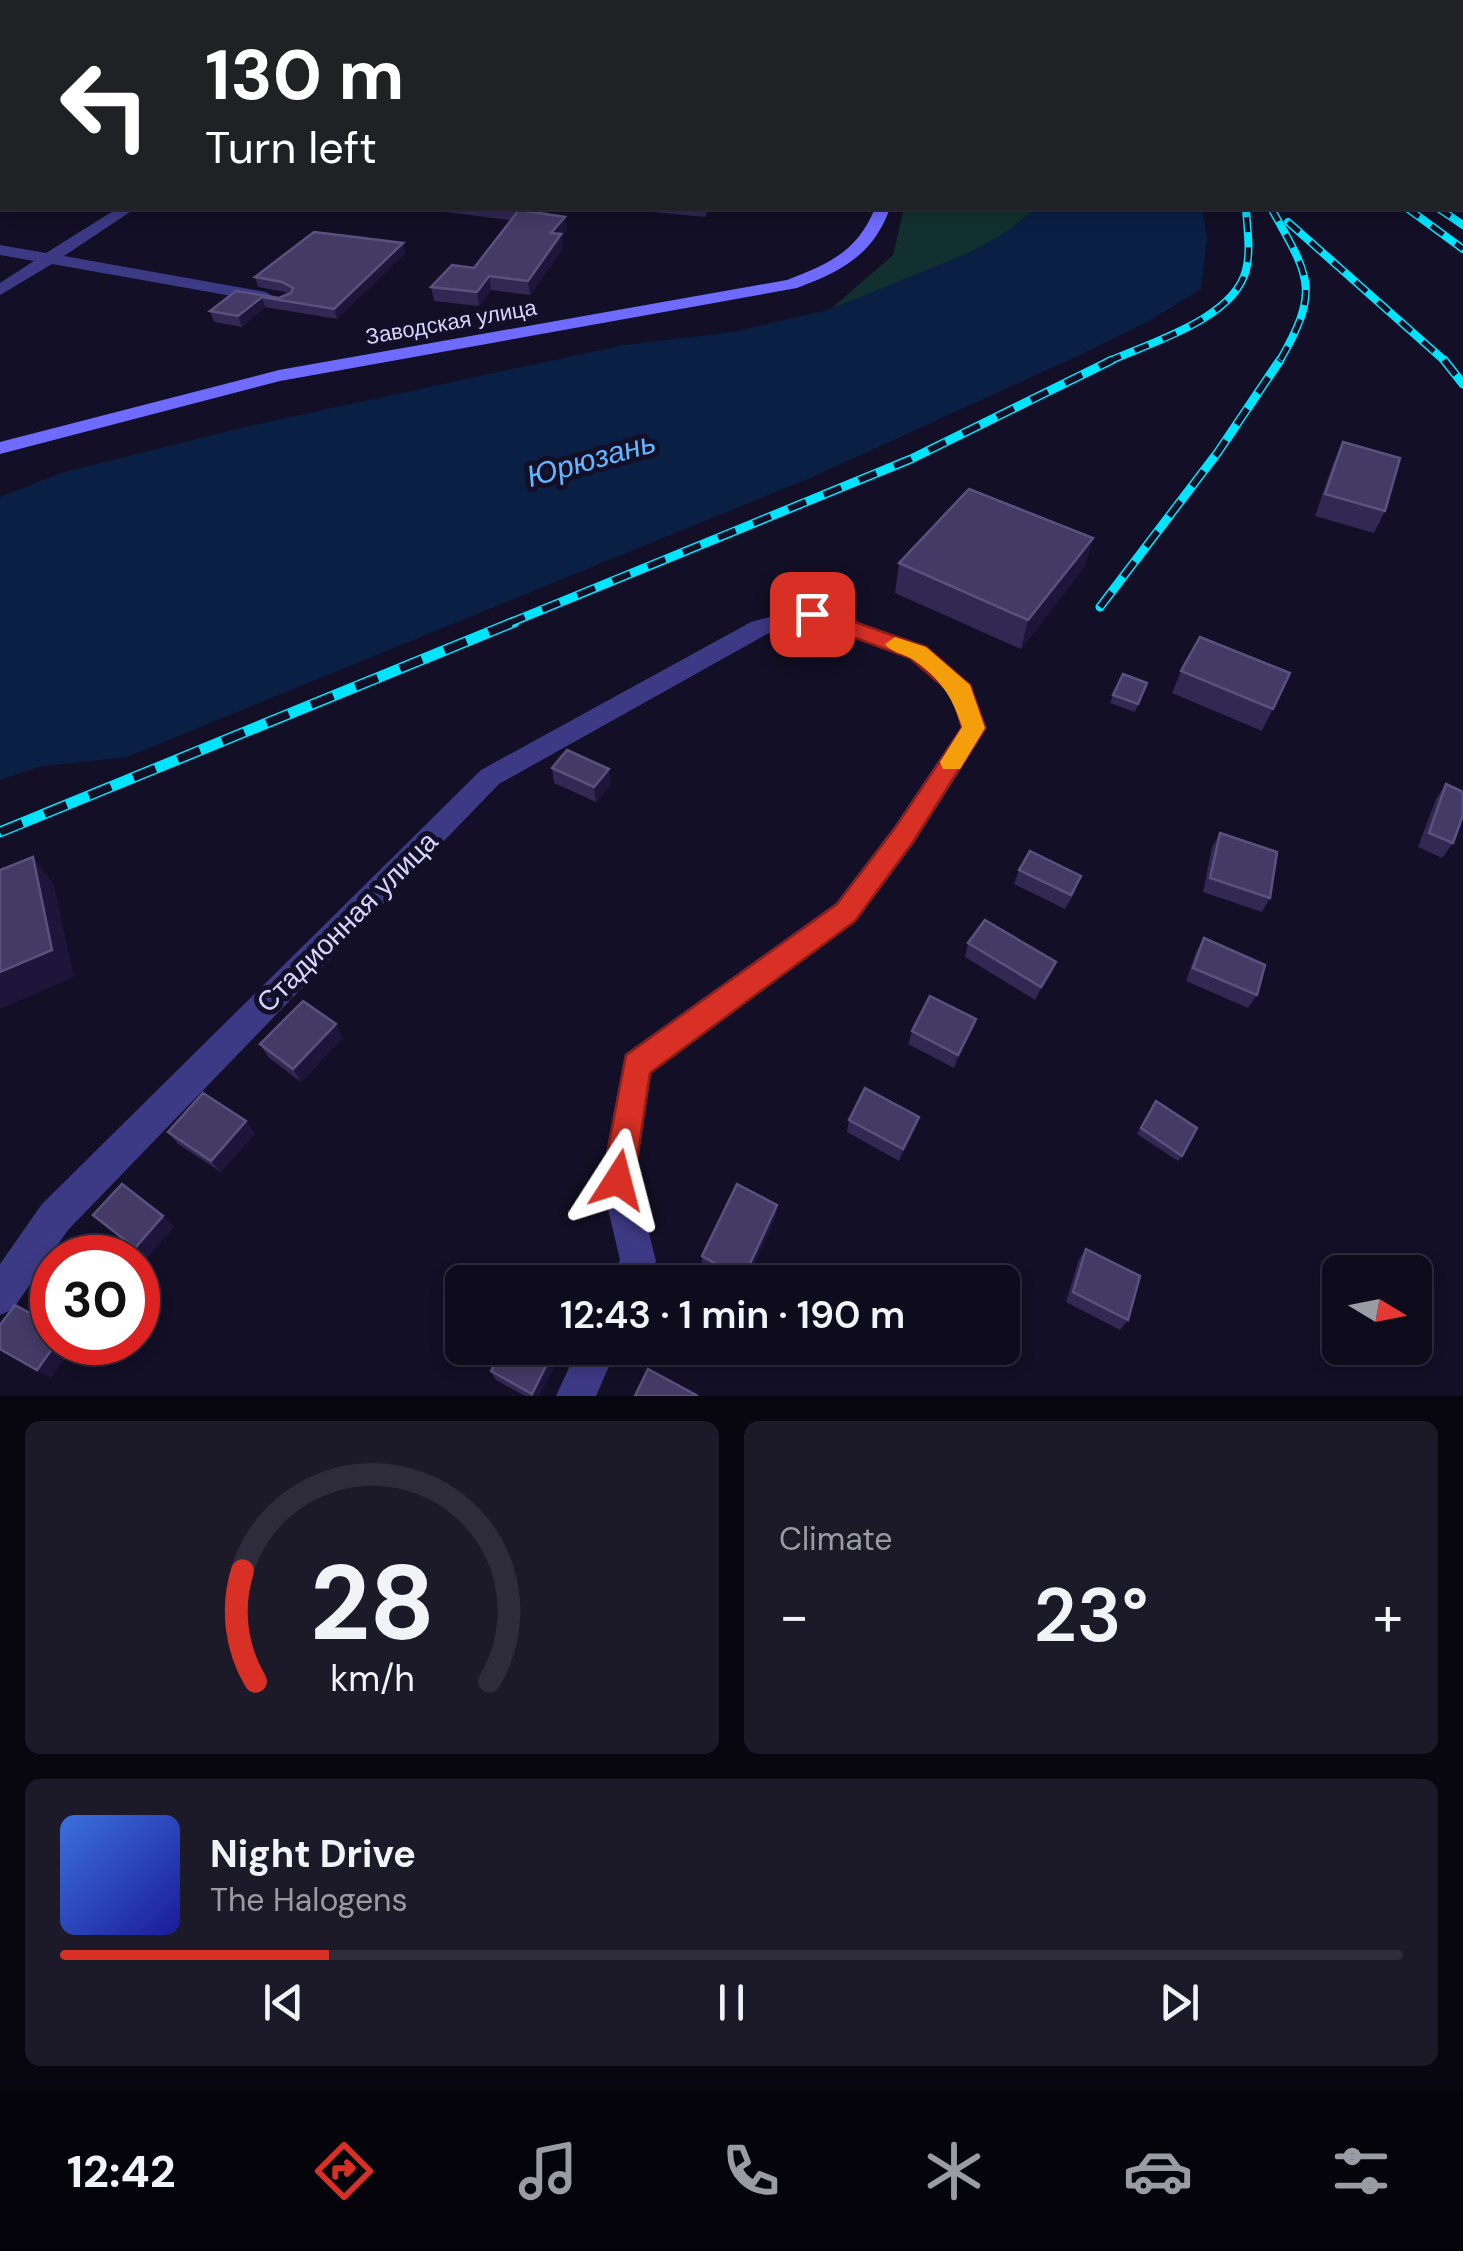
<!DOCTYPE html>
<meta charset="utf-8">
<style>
body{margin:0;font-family:"DM Sans",sans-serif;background:#1c1929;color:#f1f3f6;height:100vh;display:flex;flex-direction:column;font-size:38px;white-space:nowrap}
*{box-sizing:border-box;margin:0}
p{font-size:32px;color:#9b9ba3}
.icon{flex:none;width:55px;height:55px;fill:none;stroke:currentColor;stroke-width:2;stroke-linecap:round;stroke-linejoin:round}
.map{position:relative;height:1396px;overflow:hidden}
.side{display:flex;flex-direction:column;gap:25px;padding:25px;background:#08060f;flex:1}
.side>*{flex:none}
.hud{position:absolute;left:0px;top:0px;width:1465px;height:210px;box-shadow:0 5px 15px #0003,0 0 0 2px #2e2b3b;background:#202124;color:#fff;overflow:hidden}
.needle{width:65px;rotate:100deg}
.fabs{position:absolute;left:1322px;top:1255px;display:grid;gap:20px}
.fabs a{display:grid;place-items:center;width:110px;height:110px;border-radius:15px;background:#0e0b1c;box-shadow:0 5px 15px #0003,0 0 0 2px #2e2b3b;font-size:50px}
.speed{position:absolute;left:30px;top:1235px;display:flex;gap:20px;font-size:50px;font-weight:700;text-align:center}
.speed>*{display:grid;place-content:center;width:130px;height:130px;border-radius:50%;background:#0e0b1c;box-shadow:0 5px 15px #0003,0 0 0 2px #2e2b3b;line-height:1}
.speed .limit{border:15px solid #d22;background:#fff;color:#111}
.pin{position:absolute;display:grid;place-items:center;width:85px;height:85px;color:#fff;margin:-42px;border-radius:20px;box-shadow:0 5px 15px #0006}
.me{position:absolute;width:110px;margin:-55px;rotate:9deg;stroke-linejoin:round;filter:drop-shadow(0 0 8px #0008)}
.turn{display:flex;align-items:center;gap:35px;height:210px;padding:0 40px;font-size:45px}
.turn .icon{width:130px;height:130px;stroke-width:2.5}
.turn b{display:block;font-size:70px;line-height:85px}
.big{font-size:75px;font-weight:600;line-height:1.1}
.side .card{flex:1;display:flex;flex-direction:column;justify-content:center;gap:15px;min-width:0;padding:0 35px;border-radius:15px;background:#1c1929}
.side .dial{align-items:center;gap:0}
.dial svg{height:260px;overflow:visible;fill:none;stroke:#2e2b3b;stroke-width:7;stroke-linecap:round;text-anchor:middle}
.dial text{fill:#f1f3f6;stroke:none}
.song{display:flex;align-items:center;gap:30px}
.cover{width:120px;height:120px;border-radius:15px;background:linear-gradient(135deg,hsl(220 70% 55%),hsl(240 70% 35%))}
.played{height:10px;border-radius:5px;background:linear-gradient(90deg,#d93025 20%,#2e2b3b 20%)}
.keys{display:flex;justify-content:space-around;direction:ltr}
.heat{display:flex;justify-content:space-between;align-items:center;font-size:55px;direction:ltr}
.side .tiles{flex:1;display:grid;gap:25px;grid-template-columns:1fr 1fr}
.card:last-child{grid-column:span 2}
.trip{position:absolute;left:445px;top:1265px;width:575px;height:100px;border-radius:15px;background:#0e0b1c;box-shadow:0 5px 15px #0003,0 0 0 2px #2e2b3b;font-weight:600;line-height:100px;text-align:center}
.tabs{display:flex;height:160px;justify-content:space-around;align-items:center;background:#06040b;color:#9b9ba3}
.tabs .icon{width:70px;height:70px}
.tabs .selected{color:#d93025}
.tabs b{font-size:45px;color:#f1f3f6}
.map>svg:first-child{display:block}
.green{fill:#12302f}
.water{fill:#0a1f44}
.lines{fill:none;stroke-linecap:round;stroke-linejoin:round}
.street{fill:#3d3a85;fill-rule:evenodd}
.secondary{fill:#6f6bff;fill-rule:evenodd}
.rail-far3-casing{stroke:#00e5ff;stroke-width:5}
.rail-far2-casing{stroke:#00e5ff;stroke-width:8}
.rail-far1-casing{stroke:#00e5ff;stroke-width:9}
.rail-casing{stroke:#00e5ff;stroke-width:11}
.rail-far3{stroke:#130f26;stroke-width:4;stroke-dasharray:11;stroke-linecap:butt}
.rail-far2{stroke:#130f26;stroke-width:5;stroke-dasharray:15;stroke-linecap:butt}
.rail-far1{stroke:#130f26;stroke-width:6;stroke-dasharray:19;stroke-linecap:butt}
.rail{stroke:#130f26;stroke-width:8;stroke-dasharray:24;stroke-linecap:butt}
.wall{fill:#312854}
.shaded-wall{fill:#1d163a}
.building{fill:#433a66;stroke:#5a527e;stroke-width:2.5}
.route{fill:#d93025;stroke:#8d1f18;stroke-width:2.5}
.slow{fill:#f59e0b}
.labels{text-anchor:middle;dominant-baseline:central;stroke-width:10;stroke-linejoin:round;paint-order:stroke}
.far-street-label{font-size:22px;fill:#d9d4ff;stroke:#130f26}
.street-label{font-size:28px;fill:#d9d4ff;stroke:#130f26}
.water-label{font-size:30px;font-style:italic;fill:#62b6ff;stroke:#130f26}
</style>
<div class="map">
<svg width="1463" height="1396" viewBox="0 0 1463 1396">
<rect width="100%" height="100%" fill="#130f26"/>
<path class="green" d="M904,208H1037C992,257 892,284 831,309L893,255Z"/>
<path class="water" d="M1037,208H1202L1207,238L1201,289L1149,321L1080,355L810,478L127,757L38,767L0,780V497L61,473L249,426L624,345L733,332L831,309L968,253L1003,234Z"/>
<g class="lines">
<g class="street">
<path d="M1077,0H1091L1093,2H1079Z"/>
<path d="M1244,0H1264L1266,2H1246Z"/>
<path d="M1363,0H1373L1374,2H1363Z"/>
<rect x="1462" y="46" width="1" height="8"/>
<rect x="1462" y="133" width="1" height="8"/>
<path d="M118,208H136L64,256L266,292L274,297L266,302L52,264L0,295V283L34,261L0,255V245L46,253Z"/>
<path d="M811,606L927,646L971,685L987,728L914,843L856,921L651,1073L635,1179L656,1261L647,1282H610L620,1260L601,1179L625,1054L836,903L894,827L961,727L951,695L909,658L810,622L767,634L499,784L68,1230L13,1309L0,1315V1264L42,1204L481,770L751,622Z"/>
<path d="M578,1348H617L596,1396H556Z"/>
</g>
<g class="secondary">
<path d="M780,0H794L796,2H782Z"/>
<path d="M875,208H890C873,255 842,271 797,288L280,381L0,454V442L279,370L787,280C829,264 858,251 875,208Z"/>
</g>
<defs>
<g id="rail-far3">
<path d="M1006,0L1011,2"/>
<path d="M1036,0L1041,2"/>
</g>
<g id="rail-far2">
<path d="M1271,208C1310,278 1321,289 1279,362"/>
<path d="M1407,208L1463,249"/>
<path d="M1438,208L1463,225"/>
<path d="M1288,222L1446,362"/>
<path d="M1107,362C1149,343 1234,319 1246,270C1251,250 1247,228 1246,208"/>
</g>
<g id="rail-far1">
<path d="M1444,360L1463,384"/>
<path d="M1100,607L1218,452L1280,360"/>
<path d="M507,624L911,459L1112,360"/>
</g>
<path id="rail" d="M0,832L514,622"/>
</defs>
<use href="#rail-far3" class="rail-far3-casing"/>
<use href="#rail-far2" class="rail-far2-casing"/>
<use href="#rail-far1" class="rail-far1-casing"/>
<use href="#rail" class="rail-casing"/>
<use href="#rail-far3" class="rail-far3"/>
<use href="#rail-far2" class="rail-far2"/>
<use href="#rail-far1" class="rail-far1"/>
<use href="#rail" class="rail"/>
</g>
<g class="wall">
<path d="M14,0H374L372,2H15Z"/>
<path d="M431,0H515V2H432Z"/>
<path d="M1382,0H1405L1404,2Z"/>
<path d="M414,208H529L526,211L565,217L567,230L562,236L563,248L530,295L491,290L479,306L434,301L431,287L474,268L511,220Z"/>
<path d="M633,208H709L705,217L633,210Z"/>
<path d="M403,243L405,253L337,319L265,307L242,327L214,322L210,311L236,291L279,298L288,294L285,292L258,287L255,277Z"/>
<path d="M1343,442L1385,511L1374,533L1315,516L1333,464Z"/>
<path d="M1093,538L1084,567L1021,649L895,593L899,563Z"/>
<path d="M1181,671L1290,673L1262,731L1172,693Z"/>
<path d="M1147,683L1135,712L1110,703L1113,695Z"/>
<path d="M552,768L611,784L596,802L554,783Z"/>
<path d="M1446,784L1453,843L1442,858L1418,847L1436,799Z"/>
<path d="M1220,833L1270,898L1262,912L1203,892L1212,847Z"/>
<path d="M1019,870L1076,890L1065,909L1014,884Z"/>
<path d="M1204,938L1257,995L1248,1008L1186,981L1196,952Z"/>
<path d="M968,943L1056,962L1050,976L1035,1000L965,957Z"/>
<path d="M912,1031L971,1032L954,1068L908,1044Z"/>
<path d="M343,1037L301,1082L268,1057L260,1044Z"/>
<path d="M1156,1101L1182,1156L1178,1161L1137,1134Z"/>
<path d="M919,1117L915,1129L899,1161L847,1132L849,1120Z"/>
<path d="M168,1132L255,1133L221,1172L178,1144Z"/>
<path d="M777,1205L776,1216L746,1282H731L702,1266V1256Z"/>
<path d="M1086,1249L1128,1320L1120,1330L1066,1302L1079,1259Z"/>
<path d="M491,1371L539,1396H525L496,1380Z"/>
</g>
<g class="shaded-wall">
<path d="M346,0H374L372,2H343Z"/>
<path d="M1338,0H1356L1351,2H1333Z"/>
<path d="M2,141V163L0,164V143Z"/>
<path d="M565,217L567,230L562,236L563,248L530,295L528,281L551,233Z"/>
<path d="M403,243L405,253L337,319L334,309Z"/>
<path d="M489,276L491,290L479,306L477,292Z"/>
<path d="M262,297L265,307L242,327L238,316Z"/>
<path d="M1093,538L1084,567L1021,649L1028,620Z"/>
<path d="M609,769L611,784L596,802L594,787Z"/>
<path d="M33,857L54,885L74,977L0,1009V972Z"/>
<path d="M1056,962L1050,976L1035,1000L1041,987Z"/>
<path d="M976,1019L971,1032L954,1068L958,1055Z"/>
<path d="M336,1024L343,1037L301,1082L293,1069Z"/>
<path d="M919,1117L915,1129L899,1161L903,1149Z"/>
<path d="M246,1121L255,1133L221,1172L211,1161Z"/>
<path d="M777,1205L776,1216L746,1282H743V1279Z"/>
<path d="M163,1216L174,1227L147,1258L135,1248Z"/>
<path d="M57,1342H77L51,1378L37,1370Z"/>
<path d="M555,1348H564L539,1396H533L532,1394Z"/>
</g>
<g class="building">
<path d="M56,0H346L343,2H75Z"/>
<path d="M445,0H512V2H468Z"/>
<path d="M1323,0H1338L1333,2H1322Z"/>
<path d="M0,67H2V141L0,143Z"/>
<path d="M519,210L565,217L551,233L561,234L528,281L489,276L477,292L431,287L452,265L474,268Z"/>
<path d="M314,232L403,243L334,309L262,297L238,316L210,311L236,291L279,298L291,293L293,288L282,282L255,277Z"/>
<path d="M1343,442L1400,458L1385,511L1325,494Z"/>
<path d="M969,489L1093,538L1028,620L899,563Z"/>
<path d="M1200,637L1290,673L1273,709L1181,671Z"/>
<path d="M1123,674L1147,683L1138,704L1113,695Z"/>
<path d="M567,750L609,769L594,787L552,768Z"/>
<path d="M1446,784L1463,792V815L1453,843L1429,833Z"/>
<path d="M1220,833L1277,852L1270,898L1210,878Z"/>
<path d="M1030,851L1081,876L1071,895L1019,870Z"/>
<path d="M33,857L52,950L0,972V870Z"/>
<path d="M985,920L1056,962L1041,987L968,943Z"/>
<path d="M1204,938L1265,965L1257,995L1193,968Z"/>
<path d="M930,996L976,1019L958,1055L912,1031Z"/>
<path d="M303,1001L336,1024L293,1069L260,1044Z"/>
<path d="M865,1088L919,1117L903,1149L849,1120Z"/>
<path d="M203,1093L246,1121L211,1161L168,1132Z"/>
<path d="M1156,1101L1197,1128L1182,1156L1141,1128Z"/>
<path d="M122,1184L163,1216L135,1248L93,1215Z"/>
<path d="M737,1184L777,1205L743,1279L702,1256Z"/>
<path d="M1086,1249L1140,1276L1128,1320L1073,1292Z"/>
<path d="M15,1305L52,1325V1342H57L37,1370L0,1349V1325Z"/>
<path d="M503,1348H555L532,1394L491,1371Z"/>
<path d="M648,1369L698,1396H635Z"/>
</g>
<path class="route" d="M812,607L926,647L970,685L985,728L913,842L855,921L650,1073L634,1180L629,1191L618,1195L607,1191L602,1180L626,1055L837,904L895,828L962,728L952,694L910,658L804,619L801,614L804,609Z"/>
<path class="slow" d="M895,637L926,647L970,685L985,728L960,769H943L940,762L962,727C952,696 940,678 912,659C902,653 892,653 885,644Z"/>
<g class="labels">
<g class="far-street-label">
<text transform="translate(451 322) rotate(-10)">Заводская улица</text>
</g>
<g class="street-label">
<text transform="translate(347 922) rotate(-45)">Стадионная улица</text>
</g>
<g class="water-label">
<text transform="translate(591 459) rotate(-16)">Юрюзань</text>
</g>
</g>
</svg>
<div class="fabs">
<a><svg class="needle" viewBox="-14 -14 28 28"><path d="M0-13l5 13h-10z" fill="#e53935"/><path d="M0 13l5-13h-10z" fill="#9b9ba3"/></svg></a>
</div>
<div class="speed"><div class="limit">30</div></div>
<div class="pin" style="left:812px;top:614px;background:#d93025"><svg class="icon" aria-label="arrive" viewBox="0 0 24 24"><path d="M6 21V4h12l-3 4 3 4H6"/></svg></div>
<svg class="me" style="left:618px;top:1180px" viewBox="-20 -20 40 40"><path d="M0-17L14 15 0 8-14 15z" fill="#d93025" stroke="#fff" stroke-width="4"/></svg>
<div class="trip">12:43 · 1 min · 190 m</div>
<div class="hud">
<div class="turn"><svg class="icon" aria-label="left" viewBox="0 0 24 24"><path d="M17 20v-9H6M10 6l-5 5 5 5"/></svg><div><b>130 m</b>Turn left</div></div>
</div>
</div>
<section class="side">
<div class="tiles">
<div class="card dial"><svg viewBox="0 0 100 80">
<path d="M14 69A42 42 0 1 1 86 69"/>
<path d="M14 69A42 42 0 0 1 10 35" stroke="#d93025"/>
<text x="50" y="56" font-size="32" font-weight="700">28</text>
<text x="50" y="72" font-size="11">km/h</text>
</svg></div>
<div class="card"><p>Climate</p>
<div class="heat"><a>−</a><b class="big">23°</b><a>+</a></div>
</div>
<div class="card">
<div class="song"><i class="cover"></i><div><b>Night Drive</b><p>The Halogens</p></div></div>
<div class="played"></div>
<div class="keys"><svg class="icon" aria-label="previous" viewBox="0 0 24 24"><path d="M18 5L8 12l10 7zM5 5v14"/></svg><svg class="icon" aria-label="pause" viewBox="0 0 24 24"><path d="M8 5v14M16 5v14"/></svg><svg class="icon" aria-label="next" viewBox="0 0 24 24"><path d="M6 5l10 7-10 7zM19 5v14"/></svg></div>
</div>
</div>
</section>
<nav class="tabs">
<b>12:42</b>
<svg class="icon selected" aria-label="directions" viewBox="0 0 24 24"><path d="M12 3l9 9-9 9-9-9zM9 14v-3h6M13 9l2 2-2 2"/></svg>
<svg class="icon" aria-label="music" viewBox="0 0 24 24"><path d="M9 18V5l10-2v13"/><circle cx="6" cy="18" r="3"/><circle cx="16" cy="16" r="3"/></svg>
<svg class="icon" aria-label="phone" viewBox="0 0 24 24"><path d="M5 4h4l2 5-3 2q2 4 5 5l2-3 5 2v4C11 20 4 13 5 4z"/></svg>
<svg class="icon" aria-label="climate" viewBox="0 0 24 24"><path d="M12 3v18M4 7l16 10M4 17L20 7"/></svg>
<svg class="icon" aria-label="car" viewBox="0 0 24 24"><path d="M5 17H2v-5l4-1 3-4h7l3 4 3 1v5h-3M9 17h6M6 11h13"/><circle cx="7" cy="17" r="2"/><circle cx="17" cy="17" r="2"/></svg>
<svg class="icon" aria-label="filters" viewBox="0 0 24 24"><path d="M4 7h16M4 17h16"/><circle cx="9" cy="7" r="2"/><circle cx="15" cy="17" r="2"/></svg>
</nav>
